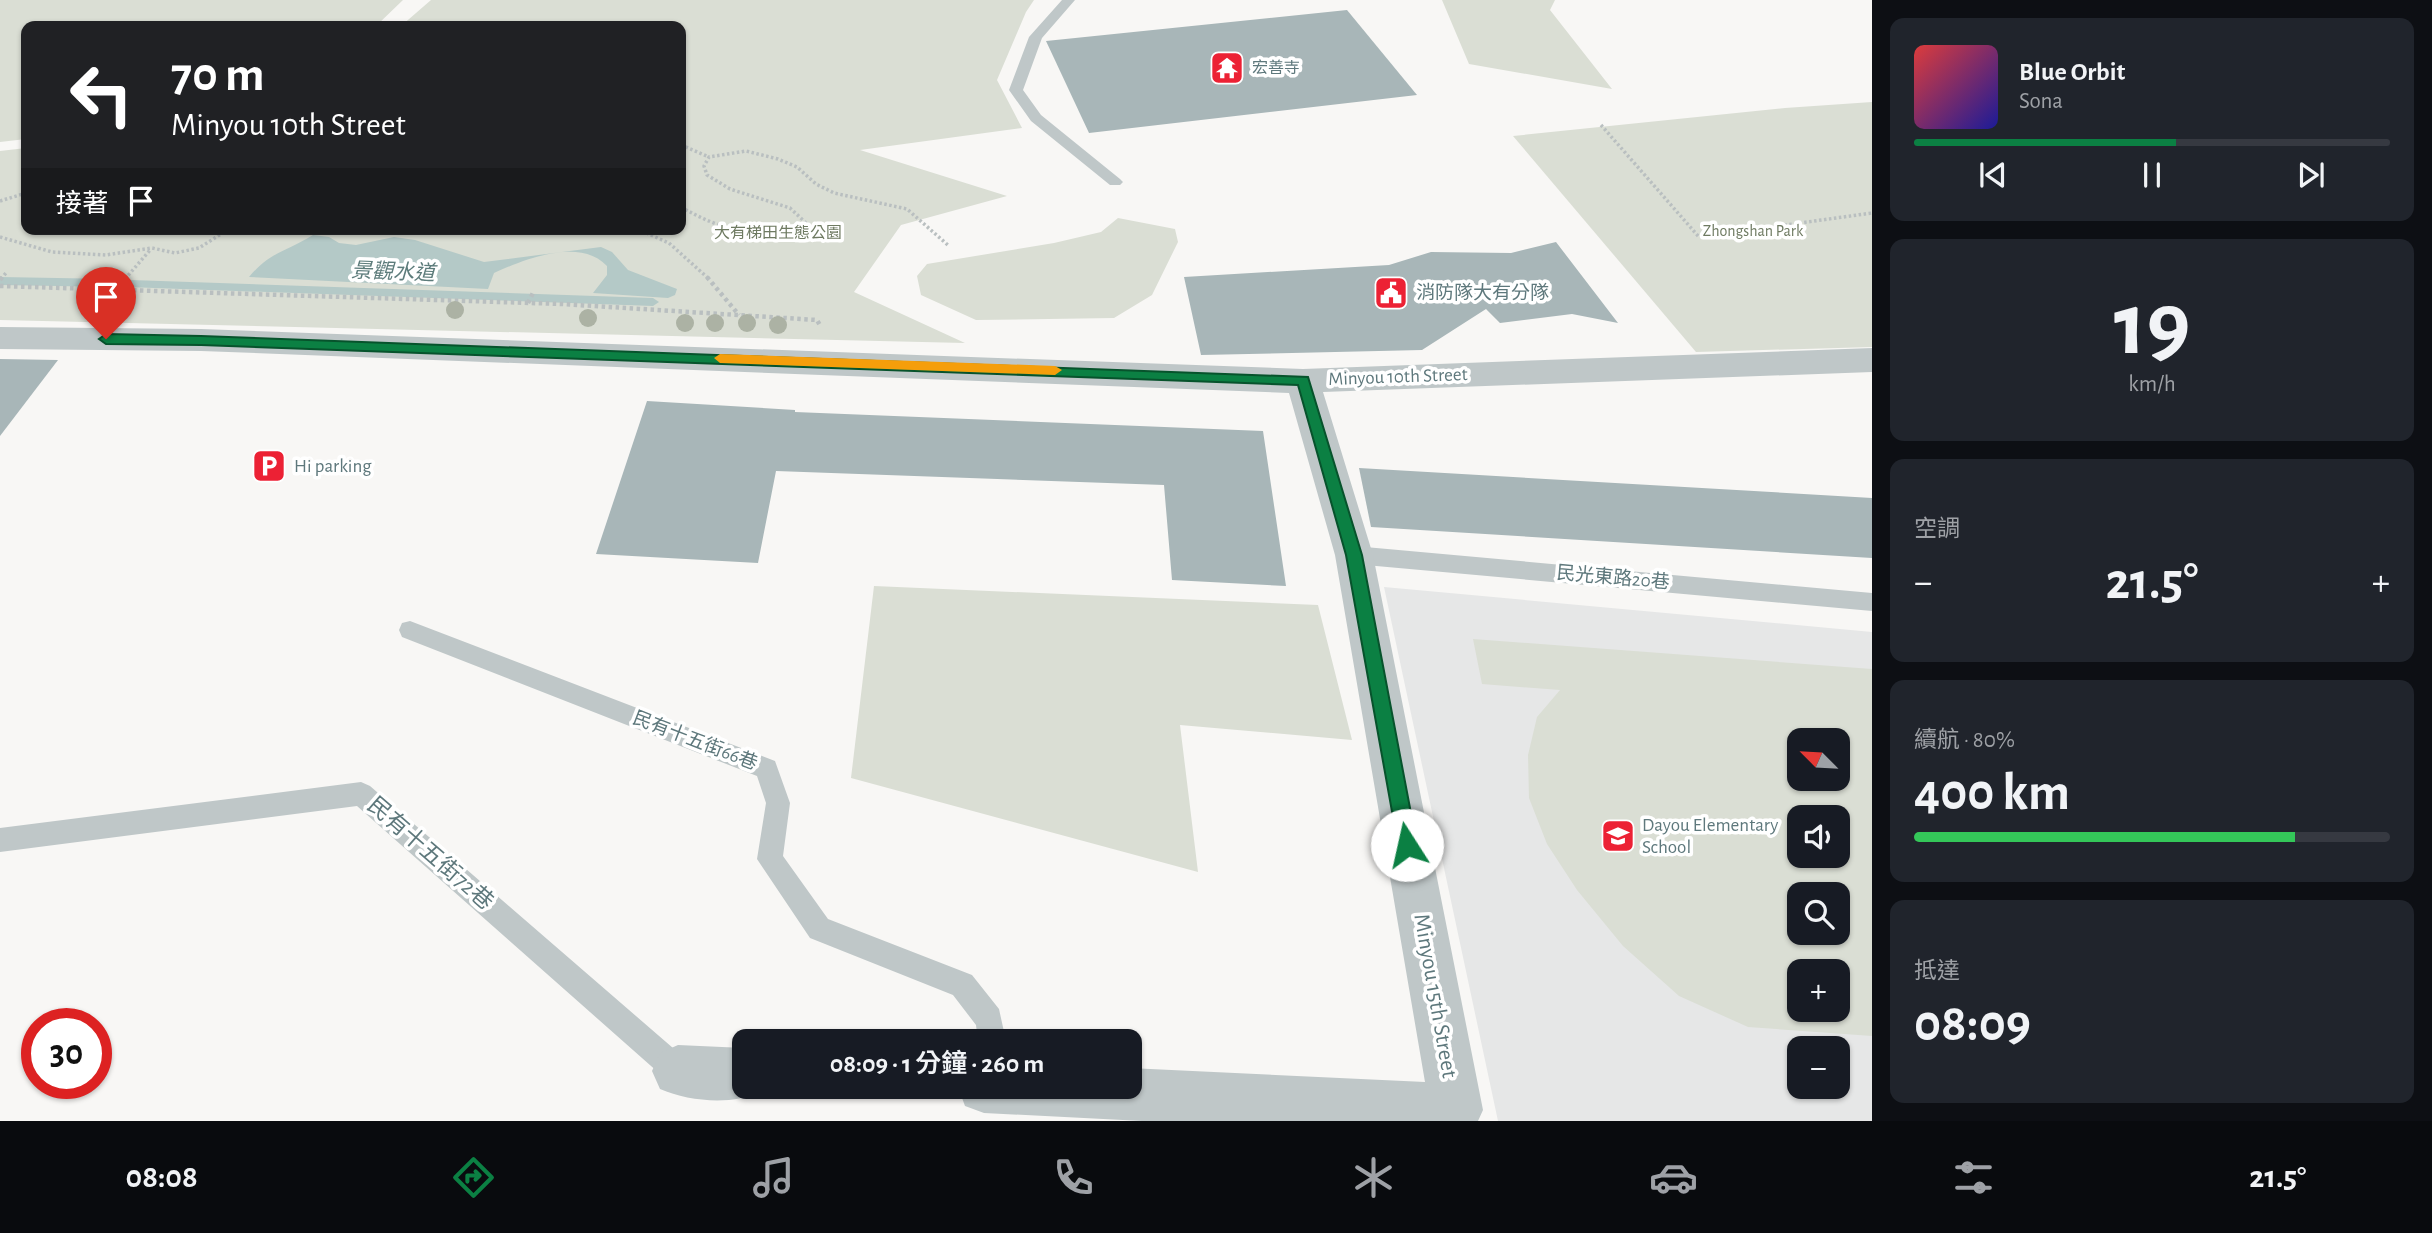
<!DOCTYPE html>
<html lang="zh-TW">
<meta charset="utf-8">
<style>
body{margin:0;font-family:"Alegreya Sans","Noto Sans TC",sans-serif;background:#20242c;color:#f1f3f6;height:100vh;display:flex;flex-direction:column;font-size:26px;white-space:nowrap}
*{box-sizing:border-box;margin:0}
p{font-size:23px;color:#9ea1a6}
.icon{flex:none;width:38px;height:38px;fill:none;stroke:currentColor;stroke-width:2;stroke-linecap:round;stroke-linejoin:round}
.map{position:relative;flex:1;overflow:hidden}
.panel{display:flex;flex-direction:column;gap:18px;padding:18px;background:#0d0f14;width:560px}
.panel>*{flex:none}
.hud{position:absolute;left:21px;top:21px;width:665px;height:214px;border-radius:14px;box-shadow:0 2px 5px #0004;background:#202124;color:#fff;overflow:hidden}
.needle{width:46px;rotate:294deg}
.tools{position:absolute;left:1787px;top:728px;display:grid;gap:14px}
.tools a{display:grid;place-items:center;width:63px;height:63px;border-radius:14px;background:#171b24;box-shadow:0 2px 5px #0004;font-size:35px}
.speed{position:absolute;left:21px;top:1008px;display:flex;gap:14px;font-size:35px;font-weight:700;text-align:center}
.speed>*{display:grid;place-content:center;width:91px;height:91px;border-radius:50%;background:#171b24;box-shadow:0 2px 5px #0004;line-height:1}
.speed .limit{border:10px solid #d22;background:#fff;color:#111}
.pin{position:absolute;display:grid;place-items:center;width:60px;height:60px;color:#fff;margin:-72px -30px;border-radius:50% 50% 50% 0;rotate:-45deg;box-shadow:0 0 7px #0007}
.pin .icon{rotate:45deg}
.me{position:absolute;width:77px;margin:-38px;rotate:350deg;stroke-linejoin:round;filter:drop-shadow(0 0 5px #0008)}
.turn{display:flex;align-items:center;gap:24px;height:147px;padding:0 35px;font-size:32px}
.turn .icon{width:91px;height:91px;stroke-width:2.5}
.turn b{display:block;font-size:49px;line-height:60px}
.then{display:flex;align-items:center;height:66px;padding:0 35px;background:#0003;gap:14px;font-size:26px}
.big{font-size:52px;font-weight:600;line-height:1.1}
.panel .card{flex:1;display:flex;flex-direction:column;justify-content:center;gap:10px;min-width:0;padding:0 24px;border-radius:14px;background:#20242c}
.panel .dial{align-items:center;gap:0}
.dial b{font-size:91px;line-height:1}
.song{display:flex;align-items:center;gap:21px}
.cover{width:84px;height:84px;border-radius:10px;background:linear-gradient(135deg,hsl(0 70% 55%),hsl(240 70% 35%))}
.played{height:7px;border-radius:4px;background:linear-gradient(90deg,#0b8043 55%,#363941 55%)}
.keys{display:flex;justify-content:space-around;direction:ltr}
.heat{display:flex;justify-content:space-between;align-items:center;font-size:38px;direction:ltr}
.charge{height:10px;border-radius:5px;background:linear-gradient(90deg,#34c759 80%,#363941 0)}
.trip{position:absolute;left:732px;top:1029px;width:410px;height:70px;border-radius:14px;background:#171b24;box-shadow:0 2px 5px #0004;font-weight:600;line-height:70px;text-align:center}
.tabs{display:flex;height:112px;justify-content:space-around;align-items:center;background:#090b0e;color:#9ea1a6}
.tabs .icon{width:49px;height:49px}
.tabs .on{color:#0b8043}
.tabs b{font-size:32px;color:#f1f3f6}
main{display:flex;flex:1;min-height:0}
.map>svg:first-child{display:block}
.built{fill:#e6e7e7;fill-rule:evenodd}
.green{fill:#daded4;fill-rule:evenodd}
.water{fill:#b4c9c7}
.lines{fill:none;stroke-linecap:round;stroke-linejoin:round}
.stream{fill:#b4c9c7;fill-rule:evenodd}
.building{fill:#a8b6b8}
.path-far1{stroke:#b9bfc0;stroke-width:3.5;stroke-dasharray:2.5 2.5;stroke-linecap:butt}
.path{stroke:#b9bfc0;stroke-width:4.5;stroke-dasharray:3.5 3.5;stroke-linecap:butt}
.lane{fill:#bfc7c8;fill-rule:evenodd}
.street{fill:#bfc7c8;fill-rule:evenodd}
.tree{fill:#acb2a4}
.route{fill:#0b8043;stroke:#07532c;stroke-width:2}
.slow{fill:#f59e0b}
.labels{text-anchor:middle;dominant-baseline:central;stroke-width:7;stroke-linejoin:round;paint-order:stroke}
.far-poi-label{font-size:16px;fill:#5e787c;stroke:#fff;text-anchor:start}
.far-park-label{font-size:16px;fill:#6e7a61;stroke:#fff}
.poi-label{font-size:19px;fill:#5e787c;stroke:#fff;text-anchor:start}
.street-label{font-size:19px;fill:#5e787c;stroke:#fff}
.water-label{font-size:21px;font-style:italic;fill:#5d7c7b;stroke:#fff}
.near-street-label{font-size:23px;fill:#5e787c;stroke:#fff}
</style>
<main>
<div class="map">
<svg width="1872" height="1121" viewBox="0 0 1872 1121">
<rect width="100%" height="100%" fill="#f8f7f5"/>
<path class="built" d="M1384,587L1872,632V1121H1498ZM1799,740H1838V779H1799ZM1799,817H1838V856H1799ZM1799,894H1838V933H1799ZM1799,971H1838V1010H1799ZM1799,1048H1838V1087H1799Z"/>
<g class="green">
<path d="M0,0H403L376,26H26V139L0,142Z"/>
<path d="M431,0H1034L1026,12L997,80L1022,128L860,150L1007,196L901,225L854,292L965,343L0,320V151L26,148V229H681V26H401Z"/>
<path d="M1442,0H1555L1550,10L1612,89L1469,64Z"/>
<path d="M1872,102V347L1696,352L1513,136L1785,108Z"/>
<path d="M1118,218L1175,229L1178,242L1152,295L1114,318L976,320L921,295L917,276L927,264L1054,243L1101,232Z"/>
<path d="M874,586L1318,605L1352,740L1180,725L1198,872L851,778Z"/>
<path d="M1473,639L1872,669V1036L1748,1027L1679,996L1623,946L1577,890L1547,844L1529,798L1528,755L1537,717L1560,690L1482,684ZM1799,740H1838V779H1799ZM1799,817H1838V856H1799ZM1799,894H1838V933H1799ZM1799,971H1838V1010H1799Z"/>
</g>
<path class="water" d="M313,235L329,237L339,243L356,245L394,237L415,240L484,262L601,247L612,252L628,270L677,289L675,295L668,298L593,293L607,275V266C580,237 525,259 494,273L488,289L249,277C271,251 286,252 313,235Z"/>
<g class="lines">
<g class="stream">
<path d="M0,277L114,279L120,283L114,287L0,285Z"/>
<path d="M131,280L653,298L659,302L653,306L127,287L125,284Z"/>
</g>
</g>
<g class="building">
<path d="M1347,10L1417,95L1089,133L1046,41Z"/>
<path d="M1556,242L1618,323L1572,314L1500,323L1486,309L1422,350L1201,355L1184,277L1389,265L1431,252L1511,253Z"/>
<path d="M0,359L58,360L0,436Z"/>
<path d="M647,401L795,410V412L1263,431L1286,586L1172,580L1164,485L776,471L758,563L596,554Z"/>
<path d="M1359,468L1872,498V558L1371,527Z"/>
</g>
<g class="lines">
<g class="path-far1">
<path d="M1601,125L1699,237L1872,213"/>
<path d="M681,145L709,157"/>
<path d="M0,201L26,193"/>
<path d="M681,207C719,229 759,241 803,231L805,222L790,208L730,189L707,175L704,166L709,157L746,151L778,159L797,167L816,184L834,193L907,209L949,246"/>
<path d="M637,229L669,243L709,279"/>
<path d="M0,237L52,252L106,255L152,248L175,253L199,248L229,229"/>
<path d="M1,279L6,273"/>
<path d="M125,279L151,249"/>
</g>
<g class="path">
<path d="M707,277L739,315"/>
<path d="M0,280L2,277"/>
<path d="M0,286L562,304L817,320L821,327"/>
<path d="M116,290L127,277"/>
<path d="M528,303L534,291"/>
</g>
<g class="lane">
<path d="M1062,0H1075L1042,38L1023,90L1041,115L1120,179L1123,182L1120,185H1110L1031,121L1009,90L1029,37Z"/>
<path d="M1354,546L1872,593V611L1354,564L1347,561L1344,555L1347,549Z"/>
<path d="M410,621L775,761L790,803L783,856L828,919L972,975L999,1009L1006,1041H978L976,1025L953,995L810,938L757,859L766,803L757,776L402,637L399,630L402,623Z"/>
<path d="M361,782L370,786L688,1061L692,1071L688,1081L678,1085L668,1081L357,806L0,852V828Z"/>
</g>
<g class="street">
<path d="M0,327L201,329L1303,369L1872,348V372L1323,392L1373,555L1483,1110L1478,1121H1142L984,1113L965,1106L958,1087H1129V1068L1425,1082L1335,555L1289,393L201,351L0,349Z"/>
<path d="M678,1045L744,1048V1087H765L762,1092C732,1105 690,1102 660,1089L652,1071L660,1053Z"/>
</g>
</g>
<g class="tree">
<circle cx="123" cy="300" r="9"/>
<circle cx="455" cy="310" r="9"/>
<circle cx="588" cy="318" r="9"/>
<circle cx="685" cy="323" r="9"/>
<circle cx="715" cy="323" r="9"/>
<circle cx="747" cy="323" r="9"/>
<circle cx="778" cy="325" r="9"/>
</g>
<path class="route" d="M106,334L201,336L1308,377L1362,555L1417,845L1414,852L1407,855L1401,852L1398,845L1346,555L1298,385L201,345L106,344L99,339Z"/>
<path class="slow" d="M720,354L1055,366L1062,370L1055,375L720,363L714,358Z"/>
<defs>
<symbol id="temple-square" viewBox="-11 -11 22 22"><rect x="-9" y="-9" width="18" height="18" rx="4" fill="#ec2134" stroke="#fff"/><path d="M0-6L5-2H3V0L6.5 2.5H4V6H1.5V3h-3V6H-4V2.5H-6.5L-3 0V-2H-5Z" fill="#fff"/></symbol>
<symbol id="civic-square" viewBox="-11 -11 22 22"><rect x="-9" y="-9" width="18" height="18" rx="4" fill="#ec2134" stroke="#fff"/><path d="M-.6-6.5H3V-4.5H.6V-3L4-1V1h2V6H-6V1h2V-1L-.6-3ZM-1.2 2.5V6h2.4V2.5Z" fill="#fff"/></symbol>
<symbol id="parking-square" viewBox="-11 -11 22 22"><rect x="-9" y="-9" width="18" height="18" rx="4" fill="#ec2134" stroke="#fff"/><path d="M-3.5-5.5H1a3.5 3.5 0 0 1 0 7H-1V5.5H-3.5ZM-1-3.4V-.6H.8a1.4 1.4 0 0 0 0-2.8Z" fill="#fff"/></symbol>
<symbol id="school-square" viewBox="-11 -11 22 22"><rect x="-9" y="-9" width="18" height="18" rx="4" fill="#ec2134" stroke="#fff"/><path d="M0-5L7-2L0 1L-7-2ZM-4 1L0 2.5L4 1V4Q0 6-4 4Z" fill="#fff"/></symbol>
</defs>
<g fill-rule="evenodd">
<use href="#temple-square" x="1208" y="49" width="38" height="38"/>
<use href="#civic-square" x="1372" y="274" width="38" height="38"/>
<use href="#parking-square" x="250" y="447" width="38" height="38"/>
<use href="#school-square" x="1599" y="817" width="38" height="38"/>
</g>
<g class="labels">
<g class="far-poi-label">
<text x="1252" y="68">宏善寺</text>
</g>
<g class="far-park-label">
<text x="1753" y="231">Zhongshan Park</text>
<text x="778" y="233">大有梯田生態公園</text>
</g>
<g class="poi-label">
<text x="1416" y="293">消防隊大有分隊</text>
<text x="294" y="466">Hi parking</text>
<text x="1642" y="825">Dayou Elementary<tspan x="1642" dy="22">School</tspan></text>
</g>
<g class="street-label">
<text transform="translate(1398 377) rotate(-2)">Minyou 10th Street</text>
<text transform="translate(1613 578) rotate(5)">民光東路20巷</text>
<text transform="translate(695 741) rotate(21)">民有十五街66巷</text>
</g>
<g class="water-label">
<text transform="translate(393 272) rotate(2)">景觀水道</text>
</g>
<g class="near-street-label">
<text transform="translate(430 854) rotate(41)">民有十五街72巷</text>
<text transform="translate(1435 996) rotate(80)">Minyou 15th Street</text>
</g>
</g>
</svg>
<div class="tools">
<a><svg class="needle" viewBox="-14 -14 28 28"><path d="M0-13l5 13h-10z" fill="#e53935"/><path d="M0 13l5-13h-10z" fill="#9ea1a6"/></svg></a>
<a><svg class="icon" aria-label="sound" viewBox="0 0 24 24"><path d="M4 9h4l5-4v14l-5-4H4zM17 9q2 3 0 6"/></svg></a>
<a><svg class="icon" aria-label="search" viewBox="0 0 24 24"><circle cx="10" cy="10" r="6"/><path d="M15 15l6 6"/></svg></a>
<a>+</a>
<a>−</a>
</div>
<div class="speed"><div class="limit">30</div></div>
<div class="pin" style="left:106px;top:339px;background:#d93025"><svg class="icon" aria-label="arrive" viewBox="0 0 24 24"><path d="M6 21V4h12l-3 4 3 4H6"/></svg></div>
<svg class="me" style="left:1407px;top:845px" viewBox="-20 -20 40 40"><circle r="19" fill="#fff"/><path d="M0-13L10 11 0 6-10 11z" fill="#0b8043"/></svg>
<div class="trip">08:09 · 1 分鐘 · 260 m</div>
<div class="hud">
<div class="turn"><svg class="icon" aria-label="left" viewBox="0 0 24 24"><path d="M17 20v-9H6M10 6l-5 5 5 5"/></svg><div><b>70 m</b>Minyou 10th Street</div></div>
<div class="then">接著<svg class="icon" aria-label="arrive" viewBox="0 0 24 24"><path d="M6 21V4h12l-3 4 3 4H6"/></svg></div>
</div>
</div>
<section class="panel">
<div class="card">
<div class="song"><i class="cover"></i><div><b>Blue Orbit</b><p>Sona</p></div></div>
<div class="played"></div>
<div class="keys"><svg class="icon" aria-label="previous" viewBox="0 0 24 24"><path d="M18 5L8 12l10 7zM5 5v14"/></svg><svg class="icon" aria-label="pause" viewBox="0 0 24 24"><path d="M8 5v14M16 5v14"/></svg><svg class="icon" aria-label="next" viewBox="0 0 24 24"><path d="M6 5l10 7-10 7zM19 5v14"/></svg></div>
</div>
<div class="card dial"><b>19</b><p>km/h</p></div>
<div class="card"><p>空調</p>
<div class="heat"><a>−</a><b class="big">21.5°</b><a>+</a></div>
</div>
<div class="card"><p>續航 · 80%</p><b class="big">400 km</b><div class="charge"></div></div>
<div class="card"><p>抵達</p><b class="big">08:09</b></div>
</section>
</main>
<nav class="tabs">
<b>08:08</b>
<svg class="icon on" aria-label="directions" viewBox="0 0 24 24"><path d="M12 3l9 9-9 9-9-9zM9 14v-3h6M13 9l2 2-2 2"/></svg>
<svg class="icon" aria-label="music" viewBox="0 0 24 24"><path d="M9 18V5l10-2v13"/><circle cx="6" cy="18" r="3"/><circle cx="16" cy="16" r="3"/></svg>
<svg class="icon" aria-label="phone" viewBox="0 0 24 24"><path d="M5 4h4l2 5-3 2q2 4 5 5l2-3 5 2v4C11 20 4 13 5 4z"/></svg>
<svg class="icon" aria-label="climate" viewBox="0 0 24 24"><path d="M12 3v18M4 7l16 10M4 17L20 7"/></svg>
<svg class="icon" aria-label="car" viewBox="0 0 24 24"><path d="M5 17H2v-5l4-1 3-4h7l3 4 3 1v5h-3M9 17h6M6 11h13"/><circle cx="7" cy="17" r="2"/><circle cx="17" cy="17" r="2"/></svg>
<svg class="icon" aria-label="filters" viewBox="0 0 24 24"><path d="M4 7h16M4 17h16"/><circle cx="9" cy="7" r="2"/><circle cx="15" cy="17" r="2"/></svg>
<b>21.5°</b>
</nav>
